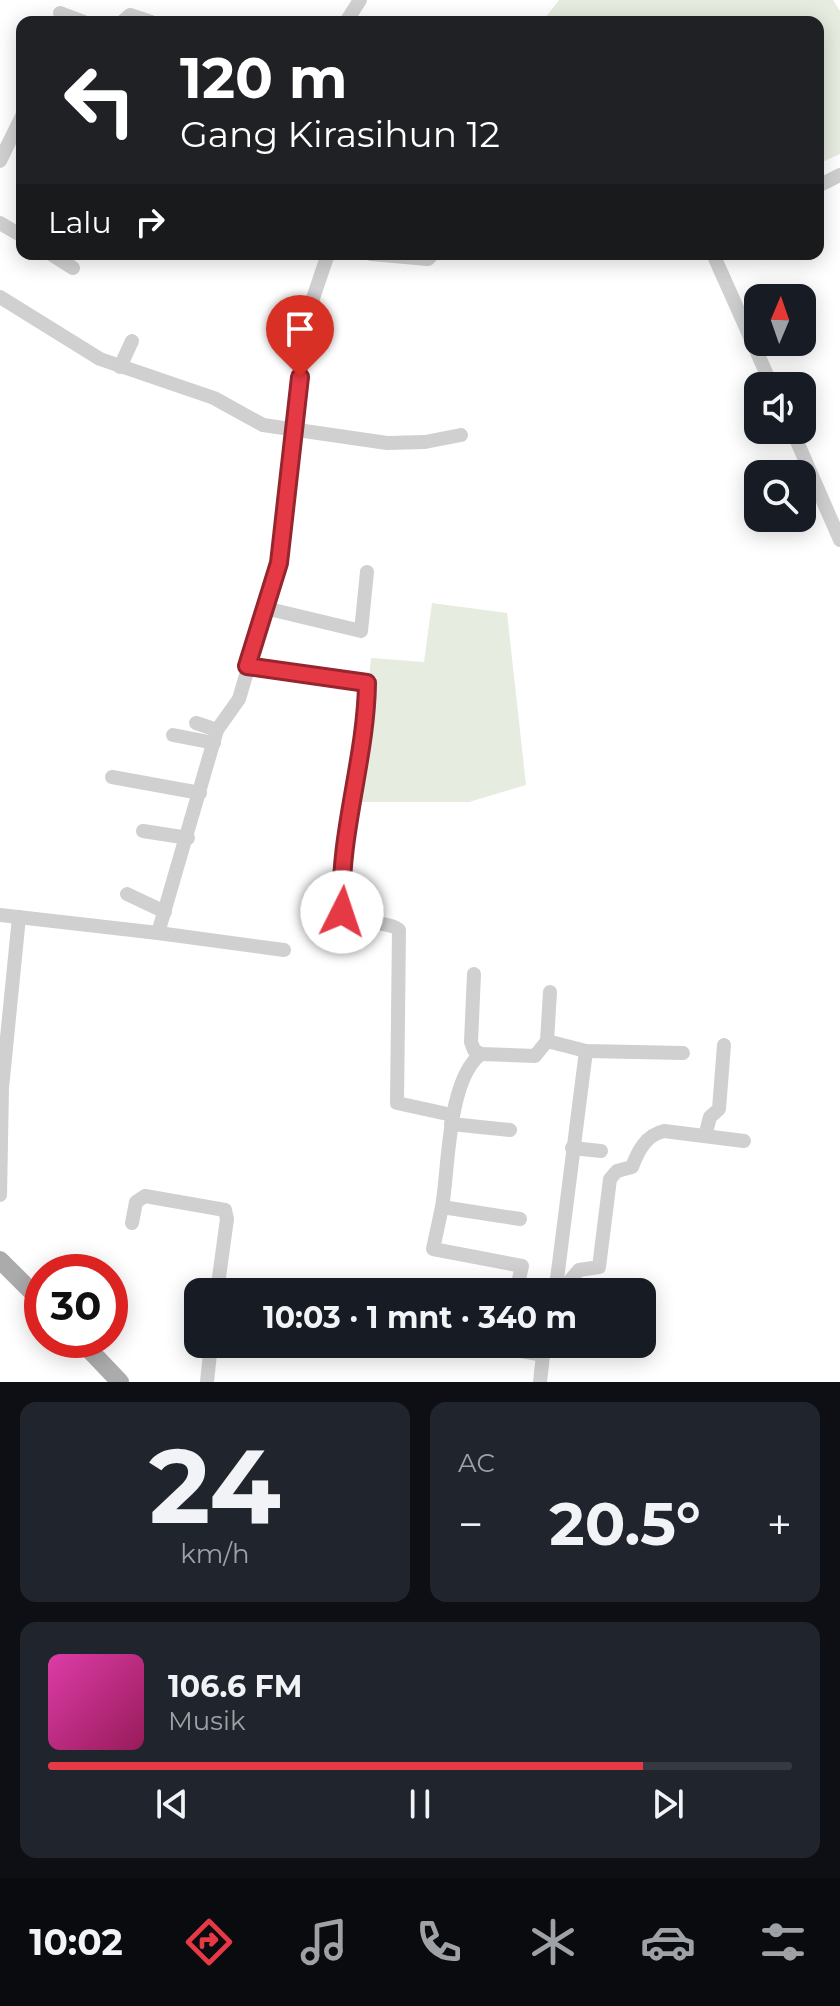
<!DOCTYPE html>
<html lang="id">
<meta charset="utf-8">
<style>
body{margin:0;font-family:Montserrat,sans-serif;background:#20242c;color:#f1f3f6;height:100vh;display:flex;flex-direction:column;font-size:30px;white-space:nowrap}
*{box-sizing:border-box;margin:0}
p{font-size:26px;color:#9ea1a6}
.icon{flex:none;width:44px;height:44px;fill:none;stroke:currentColor;stroke-width:2;stroke-linecap:round;stroke-linejoin:round}
.map{position:relative;height:1382px;overflow:hidden}
.panel{display:flex;flex-direction:column;gap:20px;padding:20px;background:#0d0f14;flex:1}
.panel>*{flex:none}
.banner{position:absolute;left:16px;top:16px;width:808px;height:244px;border-radius:16px;box-shadow:0 4px 20px #0003;background:#202124;color:#fff;overflow:hidden}
.needle{width:52px;rotate:2deg}
.controls{position:absolute;left:744px;top:284px;display:grid;gap:16px}
.controls a{display:grid;place-items:center;width:72px;height:72px;border-radius:16px;background:#171b24;box-shadow:0 4px 20px #0003;font-size:40px}
.speed{position:absolute;left:24px;top:1254px;display:flex;gap:16px;font-size:40px;font-weight:700;text-align:center}
.speed>*{display:grid;place-content:center;width:104px;height:104px;border-radius:50%;background:#171b24;box-shadow:0 4px 20px #0003;line-height:1}
.speed .limit{border:12px solid #d22;background:#fff;color:#111}
.pin{position:absolute;display:grid;place-items:center;width:68px;height:68px;color:#fff;margin:-82px -34px;border-radius:50% 50% 50% 0;rotate:-45deg;box-shadow:0 0 8px #0007}
.pin .icon{rotate:45deg}
.me{position:absolute;width:88px;margin:-44px;rotate:4deg;stroke-linejoin:round;filter:drop-shadow(0 0 6px #0008)}
.turn{display:flex;align-items:center;gap:28px;height:168px;padding:0 32px;font-size:36px}
.turn .icon{width:104px;height:104px;stroke-width:2.5}
.turn b{display:block;font-size:56px;line-height:68px}
.then{display:flex;align-items:center;height:76px;padding:0 32px;background:#0003;gap:16px;font-size:30px}
.big{font-size:60px;font-weight:700;line-height:1.1}
.panel .card{flex:1;display:flex;flex-direction:column;justify-content:center;gap:12px;min-width:0;padding:0 28px;border-radius:16px;background:#20242c}
.panel .dial{align-items:center;gap:0}
.dial b{font-size:104px;line-height:1}
.song{display:flex;align-items:center;gap:24px}
.cover{width:96px;height:96px;border-radius:12px;background:linear-gradient(135deg,hsl(320 70% 55%),hsl(330 70% 35%))}
.played{height:8px;border-radius:4px;background:linear-gradient(90deg,#e63946 80%,#363941 80%)}
.keys{display:flex;justify-content:space-around;direction:ltr}
.heat{display:flex;justify-content:space-between;align-items:center;font-size:44px;direction:ltr}
.panel .tiles{flex:1;display:grid;gap:20px;grid-template-columns:1fr 1fr}
.card:last-child{grid-column:span 2}
.trip{position:absolute;left:184px;top:1278px;width:472px;height:80px;border-radius:16px;background:#171b24;box-shadow:0 4px 20px #0003;font-weight:700;line-height:80px;text-align:center}
.dock{display:flex;height:128px;justify-content:space-around;align-items:center;background:#090b0e;color:#9ea1a6}
.dock .icon{width:56px;height:56px}
.dock .selected{color:#e63946}
.dock b{font-size:36px;color:#f1f3f6}
.map>svg:first-child{display:block}
.green{fill:#e6ecdf}
.lines{fill:none;stroke-linecap:round;stroke-linejoin:round}
.minor{stroke:#d0d0d0;stroke-width:14}
.major{stroke:#ababab;stroke-width:18}
.route-casing{stroke:#96252e;stroke-width:20}
.route{stroke:#e63946;stroke-width:14}
</style>
<div class="map">
<svg width="840" height="1382" viewBox="0 0 840 1382">
<rect width="100%" height="100%" fill="#fff"/>
<g class="green">
<path d="M559,0H833L840,11V154L818,164V22H542Z"/>
<path d="M432,603L507,613L526,785L469,802H356L371,658L424,662Z"/>
</g>
<g class="lines">
<g class="minor">
<path d="M60,13L84,22"/>
<path d="M122,22L130,15L151,22"/>
<path d="M346,22L360,0"/>
<path d="M0,161L22,116"/>
<path d="M818,186L840,175"/>
<path d="M0,223L22,236"/>
<path d="M51,254L73,268"/>
<path d="M371,254L428,259L433,254"/>
<path d="M713,254L772,386"/>
<path d="M0,297L100,359L214,398L263,425L387,443L425,442L461,435"/>
<path d="M120,367L132,341"/>
<path d="M792,430L840,540"/>
<path d="M265,608L361,631L367,572"/>
<path d="M247,666L367,683C366,759 338,836 342,912C359,925 390,921 399,930L397,1103L452,1115"/>
<path d="M196,723L217,730"/>
<path d="M173,735L214,743"/>
<path d="M112,777L200,793"/>
<path d="M143,831L188,838"/>
<path d="M127,894L165,912"/>
<path d="M0,915L158,933"/>
<path d="M284,950L158,933L217,730L239,699L279,563L307,316L328,254"/>
<path d="M474,974L471,1042L474,1050L481,1054L535,1056L547,1041L586,1051L683,1053"/>
<path d="M547,1041L550,992"/>
<path d="M481,1054C447,1080 449,1168 442,1207L520,1219"/>
<path d="M451,1124L510,1130"/>
<path d="M705,1136L710,1117L719,1109L724,1045"/>
<path d="M572,1148L601,1151"/>
<path d="M0,1195L2,1088L19,917"/>
<path d="M442,1207L433,1249L522,1266L516,1292"/>
<path d="M132,1223L136,1202L145,1196L225,1210L227,1219L217,1292"/>
<path d="M556,1287L586,1051"/>
<path d="M555,1292L556,1287L569,1282L579,1270L599,1267L610,1179L617,1171L632,1167C638,1151 646,1135 664,1131L744,1141"/>
<path d="M505,1344L504,1348L543,1355L540,1382"/>
<path d="M207,1382L211,1344"/>
</g>
<g class="major">
<path d="M0,1260L42,1302"/>
<path d="M80,1340L120,1382"/>
</g>
</g>
<g class="lines">
<defs>
<path id="route" d="M300,377L279,563L247,666L367,683C366,760 338,835 342,912"/>
</defs>
<use href="#route" class="route-casing"/>
<use href="#route" class="route"/>
</g>
</svg>
<div class="controls">
<a><svg class="needle" viewBox="-14 -14 28 28"><path d="M0-13l5 13h-10z" fill="#e53935"/><path d="M0 13l5-13h-10z" fill="#9ea1a6"/></svg></a>
<a><svg class="icon" aria-label="sound" viewBox="0 0 24 24"><path d="M4 9h4l5-4v14l-5-4H4zM17 9q2 3 0 6"/></svg></a>
<a><svg class="icon" aria-label="search" viewBox="0 0 24 24"><circle cx="10" cy="10" r="6"/><path d="M15 15l6 6"/></svg></a>
</div>
<div class="speed"><div class="limit">30</div></div>
<div class="pin" style="left:300px;top:377px;background:#d93025"><svg class="icon" aria-label="arrive" viewBox="0 0 24 24"><path d="M6 21V4h12l-3 4 3 4H6"/></svg></div>
<svg class="me" style="left:342px;top:912px" viewBox="-20 -20 40 40"><circle r="19" fill="#fff"/><path d="M0-13L10 11 0 6-10 11z" fill="#e63946"/></svg>
<div class="trip">10:03 · 1 mnt · 340 m</div>
<div class="banner">
<div class="turn"><svg class="icon" aria-label="left" viewBox="0 0 24 24"><path d="M17 20v-9H6M10 6l-5 5 5 5"/></svg><div><b>120 m</b>Gang Kirasihun 12</div></div>
<div class="then">Lalu<svg class="icon" aria-label="right" viewBox="0 0 24 24"><path d="M7 20v-9h11M14 6l5 5-5 5"/></svg></div>
</div>
</div>
<section class="panel">
<div class="tiles">
<div class="card dial"><b>24</b><p>km/h</p></div>
<div class="card"><p>AC</p>
<div class="heat"><a>−</a><b class="big">20.5°</b><a>+</a></div>
</div>
<div class="card">
<div class="song"><i class="cover"></i><div><b>106.6 FM</b><p>Musik</p></div></div>
<div class="played"></div>
<div class="keys"><svg class="icon" aria-label="previous" viewBox="0 0 24 24"><path d="M18 5L8 12l10 7zM5 5v14"/></svg><svg class="icon" aria-label="pause" viewBox="0 0 24 24"><path d="M8 5v14M16 5v14"/></svg><svg class="icon" aria-label="next" viewBox="0 0 24 24"><path d="M6 5l10 7-10 7zM19 5v14"/></svg></div>
</div>
</div>
</section>
<nav class="dock">
<b>10:02</b>
<svg class="icon selected" aria-label="directions" viewBox="0 0 24 24"><path d="M12 3l9 9-9 9-9-9zM9 14v-3h6M13 9l2 2-2 2"/></svg>
<svg class="icon" aria-label="music" viewBox="0 0 24 24"><path d="M9 18V5l10-2v13"/><circle cx="6" cy="18" r="3"/><circle cx="16" cy="16" r="3"/></svg>
<svg class="icon" aria-label="phone" viewBox="0 0 24 24"><path d="M5 4h4l2 5-3 2q2 4 5 5l2-3 5 2v4C11 20 4 13 5 4z"/></svg>
<svg class="icon" aria-label="climate" viewBox="0 0 24 24"><path d="M12 3v18M4 7l16 10M4 17L20 7"/></svg>
<svg class="icon" aria-label="car" viewBox="0 0 24 24"><path d="M5 17H2v-5l4-1 3-4h7l3 4 3 1v5h-3M9 17h6M6 11h13"/><circle cx="7" cy="17" r="2"/><circle cx="17" cy="17" r="2"/></svg>
<svg class="icon" aria-label="filters" viewBox="0 0 24 24"><path d="M4 7h16M4 17h16"/><circle cx="9" cy="7" r="2"/><circle cx="15" cy="17" r="2"/></svg>
</nav>
